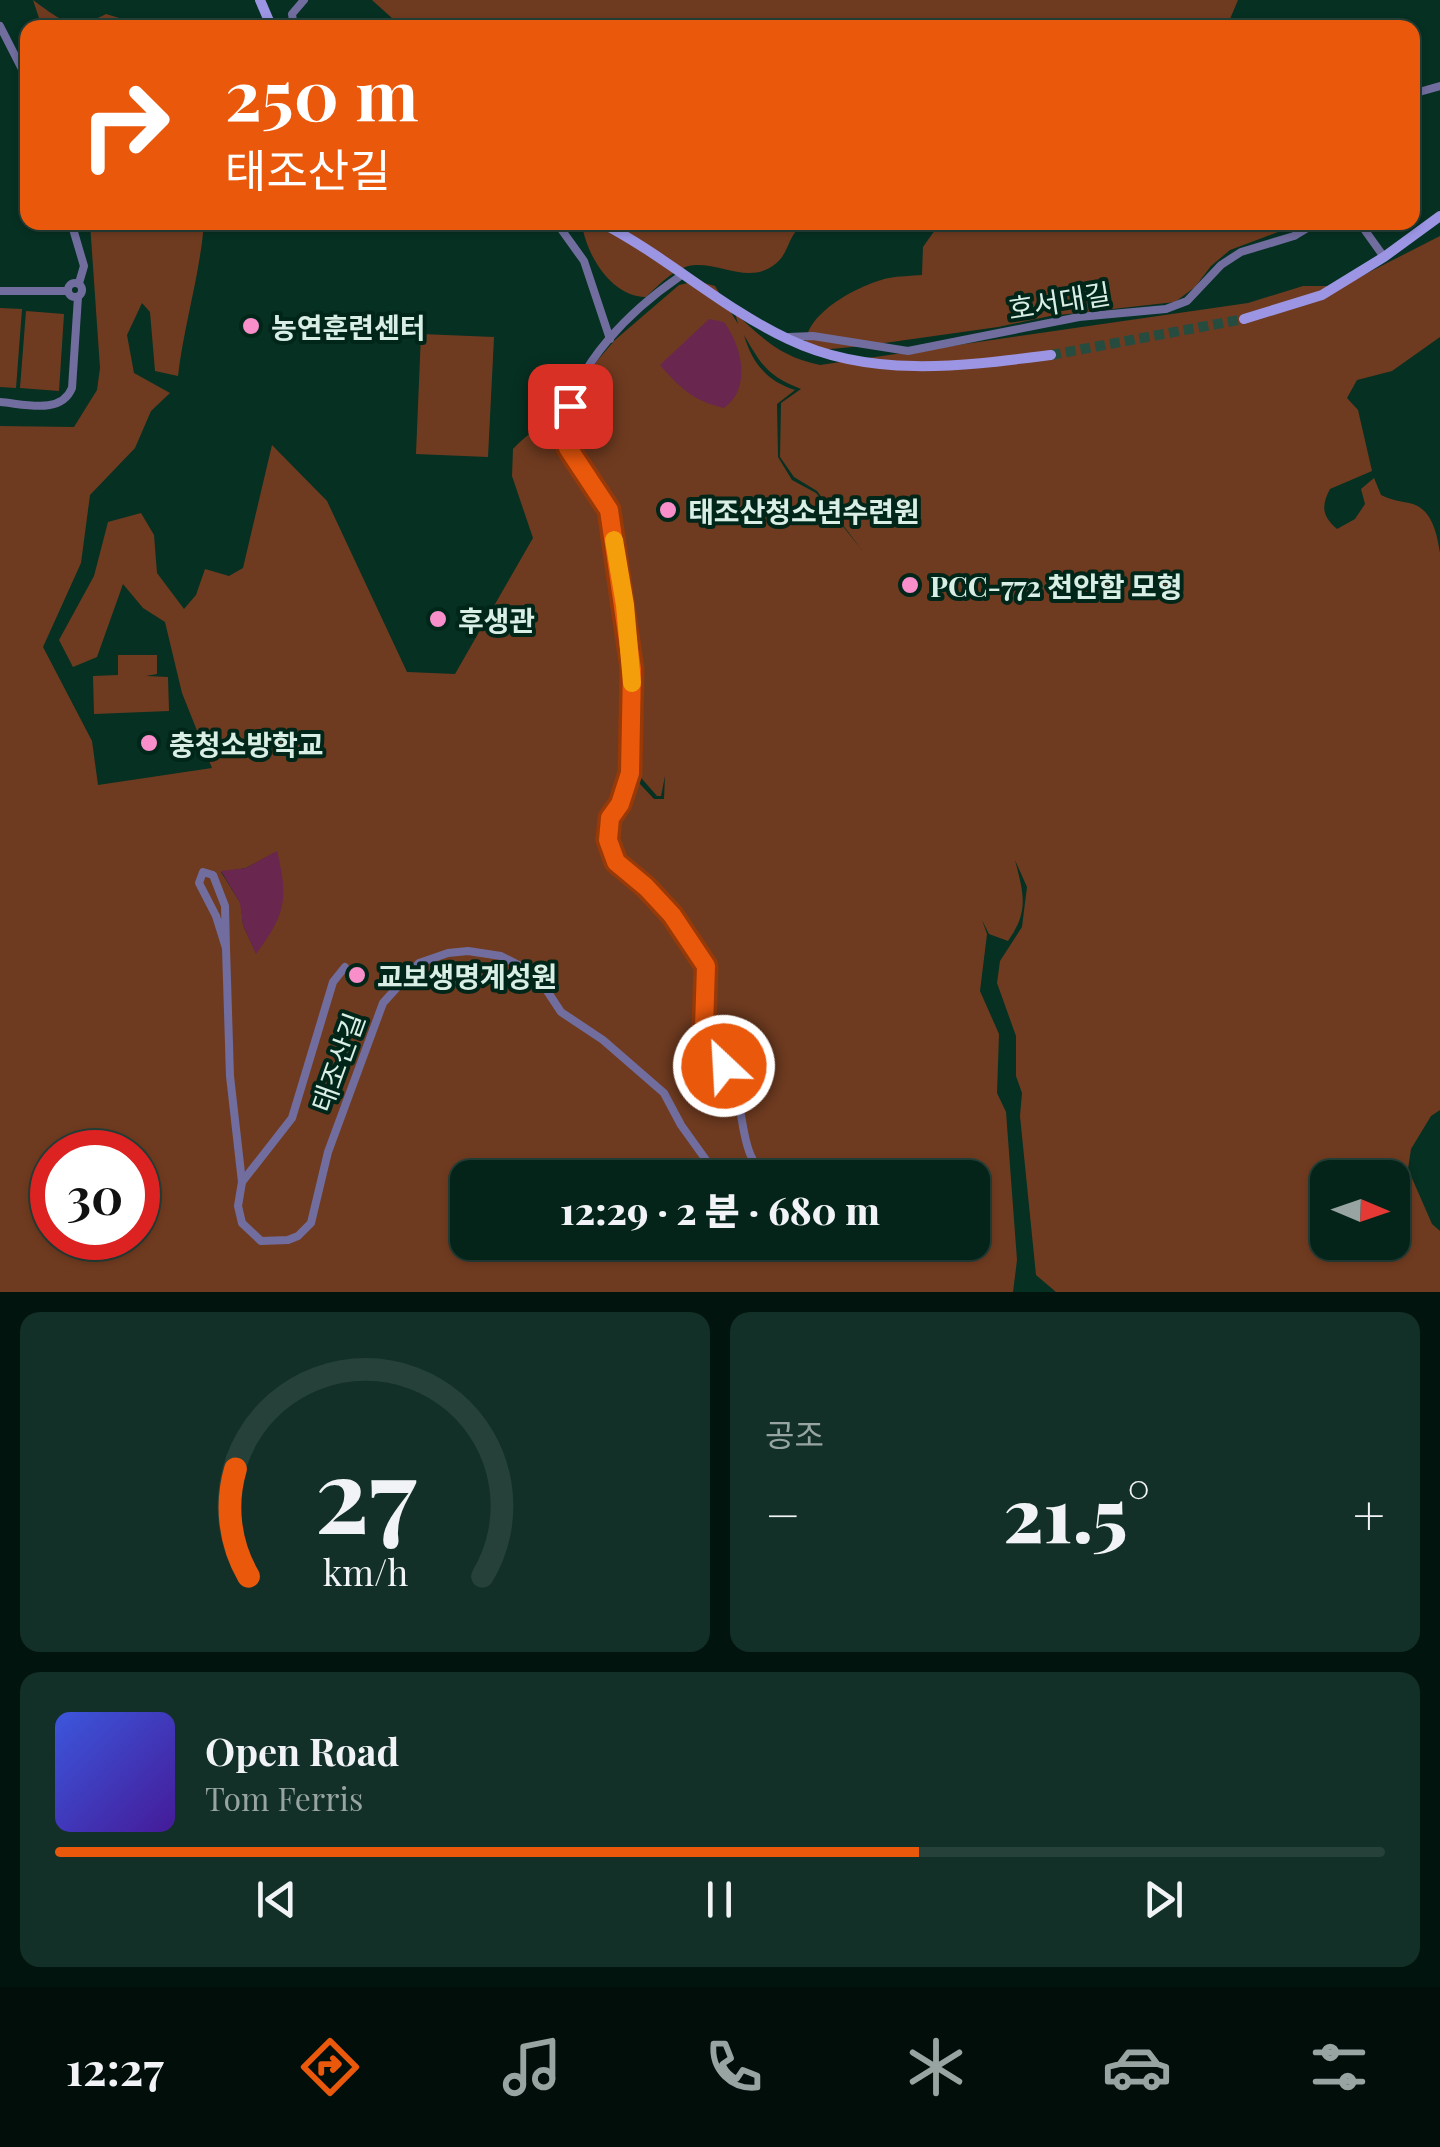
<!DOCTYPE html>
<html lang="ko">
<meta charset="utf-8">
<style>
body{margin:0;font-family:"Playfair Display","Noto Sans KR",serif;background:#123027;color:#f1f3f6;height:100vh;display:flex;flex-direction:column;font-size:38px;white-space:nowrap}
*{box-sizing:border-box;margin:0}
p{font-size:32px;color:#97a4a2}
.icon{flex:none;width:55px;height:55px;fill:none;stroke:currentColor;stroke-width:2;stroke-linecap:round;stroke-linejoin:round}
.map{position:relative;height:1292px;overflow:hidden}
.sheet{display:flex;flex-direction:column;gap:20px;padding:20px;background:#02140e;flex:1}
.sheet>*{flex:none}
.top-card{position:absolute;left:20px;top:20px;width:1400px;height:210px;border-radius:20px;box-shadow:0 2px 8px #0004,0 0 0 2px #254139;background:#ea580c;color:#fff;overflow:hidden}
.needle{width:65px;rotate:92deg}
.buttons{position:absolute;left:1310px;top:1160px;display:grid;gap:20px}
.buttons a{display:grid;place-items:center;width:100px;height:100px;border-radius:20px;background:#04241a;box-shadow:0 2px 8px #0004,0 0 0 2px #254139;font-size:50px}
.speed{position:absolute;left:30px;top:1130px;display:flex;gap:20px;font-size:50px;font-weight:700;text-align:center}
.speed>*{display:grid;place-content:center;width:130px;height:130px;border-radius:50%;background:#04241a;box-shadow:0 2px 8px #0004,0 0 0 2px #254139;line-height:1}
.speed .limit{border:15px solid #d22;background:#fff;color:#111}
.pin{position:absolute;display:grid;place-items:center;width:85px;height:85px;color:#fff;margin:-42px;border-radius:20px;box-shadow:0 5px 15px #0006}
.me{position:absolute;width:110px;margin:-55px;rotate:335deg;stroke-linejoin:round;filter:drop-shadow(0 0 8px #0008)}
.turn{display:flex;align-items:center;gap:35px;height:210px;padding:0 40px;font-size:45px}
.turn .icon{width:130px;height:130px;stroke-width:2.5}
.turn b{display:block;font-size:70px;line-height:85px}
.big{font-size:75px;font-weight:800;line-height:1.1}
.sheet .widget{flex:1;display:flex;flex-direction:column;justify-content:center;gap:15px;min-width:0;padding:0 35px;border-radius:20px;background:#123027}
.sheet .dial{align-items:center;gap:0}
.dial svg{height:260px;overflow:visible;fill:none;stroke:#254139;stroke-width:7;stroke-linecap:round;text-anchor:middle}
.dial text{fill:#f1f3f6;stroke:none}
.song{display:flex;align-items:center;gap:30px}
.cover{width:120px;height:120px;border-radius:15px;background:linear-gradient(135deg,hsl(230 70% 55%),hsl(260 70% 35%))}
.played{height:10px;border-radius:5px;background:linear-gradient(90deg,#ea580c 65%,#254139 65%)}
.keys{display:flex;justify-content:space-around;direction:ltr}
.heat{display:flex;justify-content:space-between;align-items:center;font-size:55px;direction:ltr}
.sheet .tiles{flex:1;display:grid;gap:20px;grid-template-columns:1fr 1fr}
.widget:last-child{grid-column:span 2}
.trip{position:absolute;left:450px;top:1160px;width:540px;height:100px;border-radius:20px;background:#04241a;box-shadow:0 2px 8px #0004,0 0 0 2px #254139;font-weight:800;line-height:100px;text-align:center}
.menu{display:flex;height:160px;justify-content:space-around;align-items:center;background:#020e0a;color:#97a4a2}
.menu .icon{width:70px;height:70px}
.menu .selected{color:#ea580c}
.menu b{font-size:45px;color:#f1f3f6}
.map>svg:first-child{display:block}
.green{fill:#6f3b20;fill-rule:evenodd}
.water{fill:#69264e}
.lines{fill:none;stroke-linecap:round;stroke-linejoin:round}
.secondary-tunnel{stroke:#264c3f;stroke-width:10;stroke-dasharray:10 5;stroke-linecap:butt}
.street{stroke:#716e9f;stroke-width:8}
.secondary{stroke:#9b95e4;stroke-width:10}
.route-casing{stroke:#983908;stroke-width:25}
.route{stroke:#ea580c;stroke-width:18}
.slow{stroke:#f59e0b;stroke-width:18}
.poi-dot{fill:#f98fca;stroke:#002619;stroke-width:4}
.labels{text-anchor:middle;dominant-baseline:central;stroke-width:8;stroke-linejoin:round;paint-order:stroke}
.street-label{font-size:28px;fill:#d9eee5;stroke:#002619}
.poi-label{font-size:28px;font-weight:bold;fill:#d9eee5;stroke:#002619;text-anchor:start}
</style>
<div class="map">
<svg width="1440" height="1292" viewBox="0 0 1440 1292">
<rect width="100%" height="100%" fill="#063022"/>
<g class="green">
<path d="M33,0C62,21 72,32 106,14L149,27H42Z"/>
<path d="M372,0H1238L1230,19L1231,28H403Z"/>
<path d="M90,223H204C200,275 184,324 178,376L155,371L150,312L142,303L127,335L134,373L170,393L151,411L135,448L90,495L81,563L43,647L92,741L98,785L212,768L182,693L165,622L143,608L123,584L97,657L73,667L59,640L94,576L108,522L141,513L154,535L157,573L184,609L196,595L205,569L229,576L243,568L272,445L327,501L407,672L455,674L533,538L512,476L513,449C527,434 539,426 559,421L565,450L602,506L611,550L628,668L626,769L654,799H664L665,776L661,796H657L636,772L639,676L619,507L573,444L570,425L596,362L615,340L679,285L697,281L715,286L738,324L735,313C763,339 781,357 820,365L1248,303L1303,286H1342L1440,236V337L1392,371L1357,380L1347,398L1358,410L1372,471L1330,489C1321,506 1322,516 1337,529L1355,519L1365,504L1361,489L1374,478L1381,495C1393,501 1402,501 1413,504C1433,511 1437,535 1440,553V1110L1431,1116L1411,1149L1408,1169L1432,1224L1440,1231V1292H1056L1036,1275L1020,1116L1022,1093L1016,1076V1036L997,983L1000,961L1022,927L1027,887L1015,860C1023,892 1030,910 1008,941L989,934L982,920L987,934L980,991L999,1034L997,1093L1006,1112L1017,1260L1013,1292H0V426L74,427L97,390L100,368ZM744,335C761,364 767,376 801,389L781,403L780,457L794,477L817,491L862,550L816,493L792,480L778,457L777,404L795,390C767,381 752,363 744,335ZM276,852L256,953L243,925L241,904L221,872L246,868ZM52,1152H138V1238H52ZM468,1178H972V1242H468ZM1328,1178H1392V1242H1328Z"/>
<path d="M865,223L848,228H799C787,239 789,254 774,265C750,283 724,265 698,265C678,264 660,284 646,297C611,297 586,254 582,224Z"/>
<path d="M940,223H1302L1230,250L1211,266L1195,287L1175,302L1050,316L998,327L863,346L820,350L806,346C803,314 860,284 889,278C899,276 911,276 922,275L923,247Z"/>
<path d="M0,308L22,309L16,388L0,387Z"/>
<path d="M26,311L64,314L59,391L20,388Z"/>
<path d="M421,334L494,337L488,457L416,454Z"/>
<path d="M118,655H157V674L146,676L168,677L169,711L94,714L93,676L118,675Z"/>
</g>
<g class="water">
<path d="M709,319L724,322C742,346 752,388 724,408C693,401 680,388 660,365Z"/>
<path d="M277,851C289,899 285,915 256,954L243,925L240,903L221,871L246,868Z"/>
</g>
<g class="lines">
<path class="secondary-tunnel" d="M1051,355L1244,319"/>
<g class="street">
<path d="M0,26L28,81"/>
<path d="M294,28L292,14L304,0"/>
<path d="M1412,94L1440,86"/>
<path d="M71,222L84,266L79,283"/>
<path d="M556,222L584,261L610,339"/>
<path d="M1359,222L1384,257"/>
<path d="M679,277C631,310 576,363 565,423C559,455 608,489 613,530C622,606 636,678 631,755C629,788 602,823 610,849C616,867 632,874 646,886C667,906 694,937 705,964C713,984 702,1011 705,1032C708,1051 726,1066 733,1084C742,1105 741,1129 749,1151C752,1160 758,1169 763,1178"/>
<circle cx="75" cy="290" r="7"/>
<path d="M0,291H68"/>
<path d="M788,337L813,336L908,351L1079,317L1166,309L1187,301L1221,265L1241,252L1294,236L1317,222"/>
<path d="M0,402C25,404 61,415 72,388L78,297"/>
<path d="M226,948L225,906L213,875L203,872L199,883L216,916L226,948L230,1076L242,1182"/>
<path d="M345,967L333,982L292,1118L242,1182L238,1206L242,1223L261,1241L288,1240L298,1236L311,1223L328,1152L383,1003L419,963L448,953L468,951L501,956L536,974L561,1012L603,1040L664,1093L681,1125L719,1178"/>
</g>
<g class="secondary">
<path d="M260,0L272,28"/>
<path d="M600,222C666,256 722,308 788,339C871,379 964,366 1051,355"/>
<path d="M1244,319L1322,295L1384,257L1440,216"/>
</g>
</g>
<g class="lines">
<defs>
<path id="route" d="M570,406L564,424L568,448L609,510L632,669L630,773L620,804L610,818L608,840L616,862L646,887L672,915L706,966L704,1028L706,1040L724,1066"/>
</defs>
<use href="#route" class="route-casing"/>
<use href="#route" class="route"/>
<path class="slow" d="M614,540L625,605L632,683"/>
</g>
<g class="poi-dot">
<circle cx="251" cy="326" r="10"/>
<circle cx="668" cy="510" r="10"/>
<circle cx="910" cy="585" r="10"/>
<circle cx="438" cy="619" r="10"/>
<circle cx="149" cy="743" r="10"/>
<circle cx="357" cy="975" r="10"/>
</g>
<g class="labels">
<g class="street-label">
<text transform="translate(1059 300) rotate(-9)">호서대길</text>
<text transform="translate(337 1062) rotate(-70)">태조산길</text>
</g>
<g class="poi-label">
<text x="271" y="326">농연훈련센터</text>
<text x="688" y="510">태조산청소년수련원</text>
<text x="930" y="585">PCC-772 천안함 모형</text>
<text x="458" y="619">후생관</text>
<text x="169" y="743">충청소방학교</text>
<text x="377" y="975">교보생명계성원</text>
</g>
</g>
</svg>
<div class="buttons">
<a><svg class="needle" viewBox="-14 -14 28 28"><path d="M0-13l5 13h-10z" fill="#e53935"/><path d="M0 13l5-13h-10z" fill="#97a4a2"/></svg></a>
</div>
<div class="speed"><div class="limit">30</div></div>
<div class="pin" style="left:570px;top:406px;background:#d93025"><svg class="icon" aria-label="arrive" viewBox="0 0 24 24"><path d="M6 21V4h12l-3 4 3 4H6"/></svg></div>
<svg class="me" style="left:724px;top:1066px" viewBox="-20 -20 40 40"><circle r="17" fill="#ea580c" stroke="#fff" stroke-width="3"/><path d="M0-11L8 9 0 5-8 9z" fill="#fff"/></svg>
<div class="trip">12:29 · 2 분 · 680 m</div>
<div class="top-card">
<div class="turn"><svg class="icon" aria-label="right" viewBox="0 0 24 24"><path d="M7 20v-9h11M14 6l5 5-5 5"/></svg><div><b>250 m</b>태조산길</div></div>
</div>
</div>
<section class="sheet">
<div class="tiles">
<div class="widget dial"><svg viewBox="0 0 100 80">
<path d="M14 69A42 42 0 1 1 86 69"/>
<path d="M14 69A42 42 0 0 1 10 36" stroke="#ea580c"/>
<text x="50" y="56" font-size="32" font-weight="700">27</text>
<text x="50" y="72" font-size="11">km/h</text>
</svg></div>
<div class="widget"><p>공조</p>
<div class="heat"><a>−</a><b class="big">21.5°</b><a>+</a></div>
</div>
<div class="widget">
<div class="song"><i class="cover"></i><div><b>Open Road</b><p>Tom Ferris</p></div></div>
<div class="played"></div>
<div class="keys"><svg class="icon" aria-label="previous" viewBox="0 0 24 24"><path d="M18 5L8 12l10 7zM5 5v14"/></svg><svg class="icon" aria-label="pause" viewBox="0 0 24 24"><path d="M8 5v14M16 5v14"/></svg><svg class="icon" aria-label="next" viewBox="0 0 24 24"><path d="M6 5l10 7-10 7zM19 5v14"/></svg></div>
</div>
</div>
</section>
<nav class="menu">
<b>12:27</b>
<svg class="icon selected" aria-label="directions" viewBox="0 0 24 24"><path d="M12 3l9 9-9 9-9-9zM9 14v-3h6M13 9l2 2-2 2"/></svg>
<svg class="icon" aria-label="music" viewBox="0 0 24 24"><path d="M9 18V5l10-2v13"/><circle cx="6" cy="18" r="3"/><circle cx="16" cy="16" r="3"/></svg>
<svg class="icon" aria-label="phone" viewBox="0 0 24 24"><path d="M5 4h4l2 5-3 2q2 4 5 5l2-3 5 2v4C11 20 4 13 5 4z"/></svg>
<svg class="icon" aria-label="climate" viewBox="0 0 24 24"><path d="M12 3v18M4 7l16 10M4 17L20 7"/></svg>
<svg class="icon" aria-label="car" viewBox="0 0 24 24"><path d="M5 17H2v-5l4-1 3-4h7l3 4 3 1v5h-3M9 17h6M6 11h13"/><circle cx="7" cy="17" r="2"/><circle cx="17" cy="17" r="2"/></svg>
<svg class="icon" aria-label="filters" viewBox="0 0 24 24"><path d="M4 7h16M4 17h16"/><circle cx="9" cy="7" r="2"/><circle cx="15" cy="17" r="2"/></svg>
</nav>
